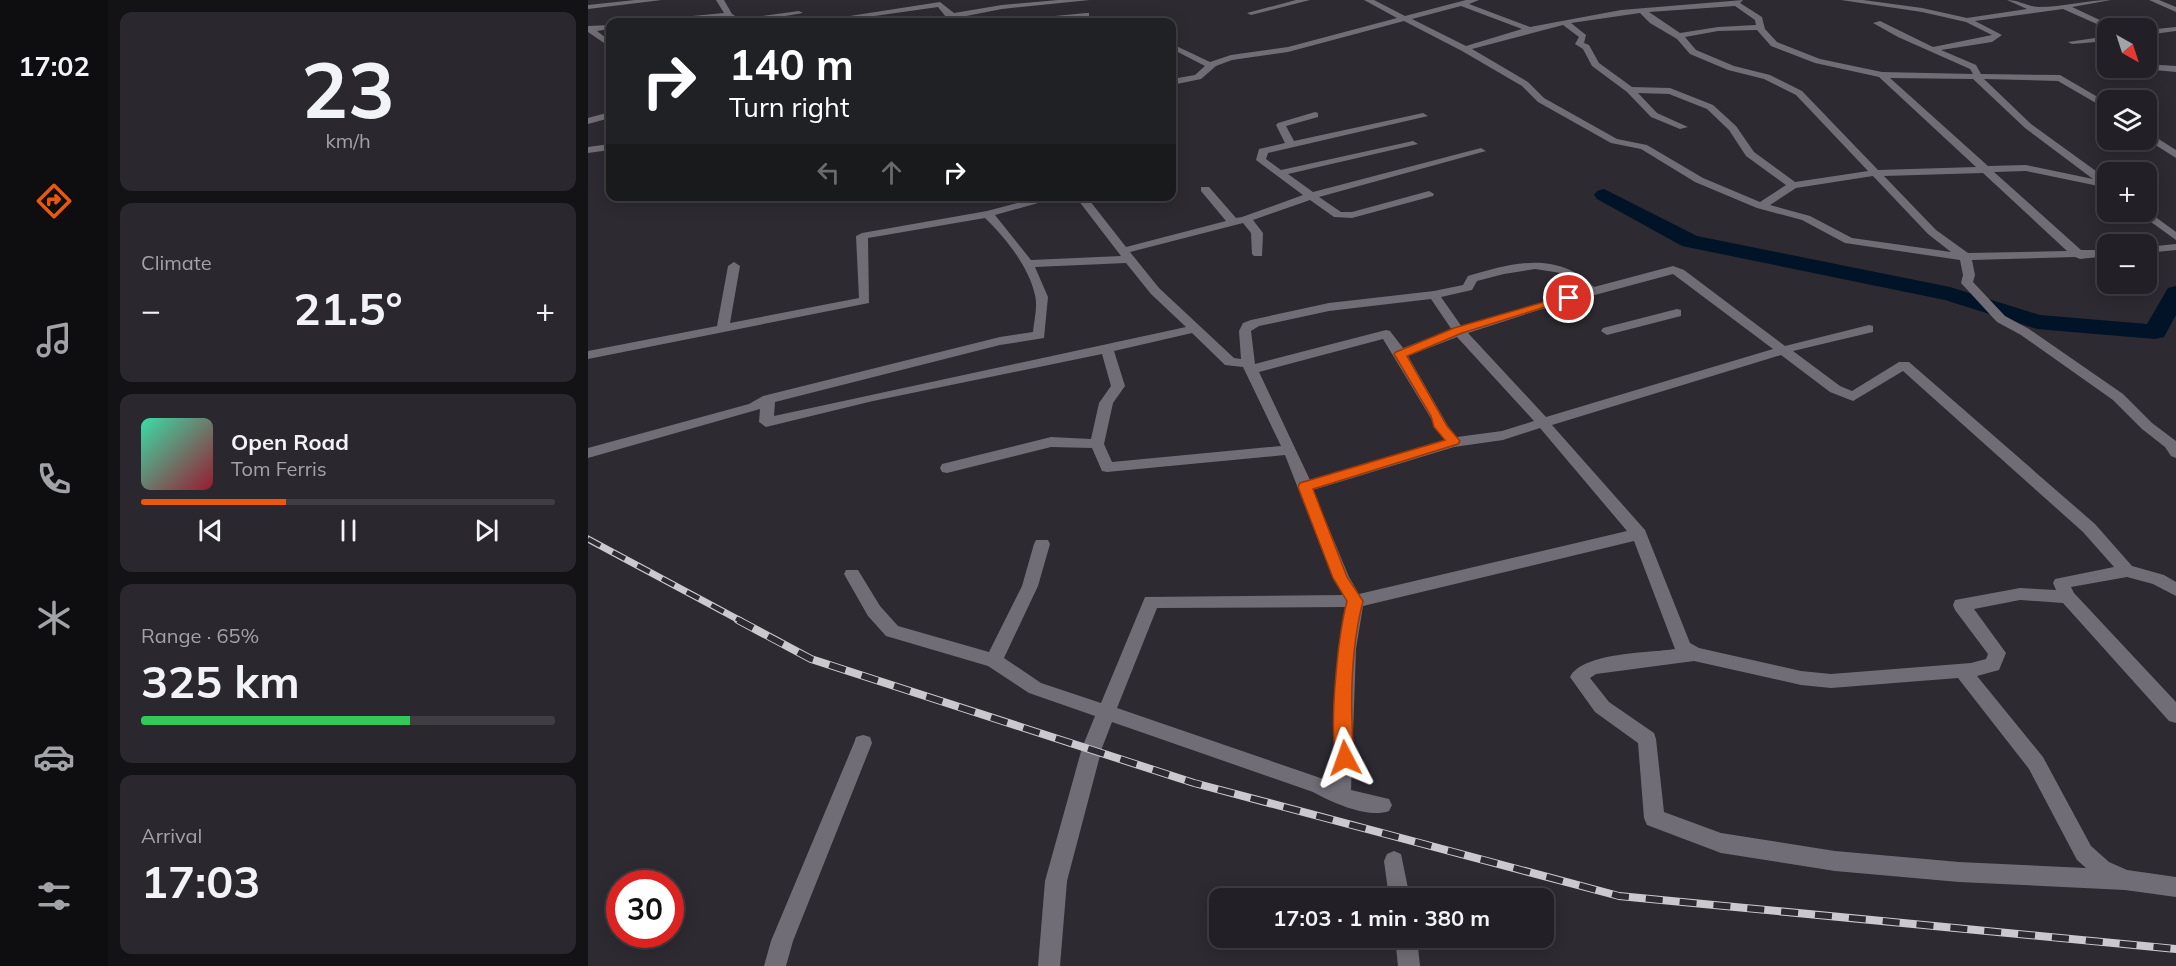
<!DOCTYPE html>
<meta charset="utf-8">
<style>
body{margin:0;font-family:Mulish,sans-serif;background:#2a282e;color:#f1f3f6;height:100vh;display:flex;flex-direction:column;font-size:22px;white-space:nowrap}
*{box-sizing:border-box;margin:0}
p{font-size:20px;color:#a2a3a7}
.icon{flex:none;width:33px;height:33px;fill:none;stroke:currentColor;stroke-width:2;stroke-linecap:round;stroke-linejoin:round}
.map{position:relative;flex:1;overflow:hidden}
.details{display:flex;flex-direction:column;gap:12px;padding:12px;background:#131215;width:480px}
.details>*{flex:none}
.top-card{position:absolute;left:18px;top:18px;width:570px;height:183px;border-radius:12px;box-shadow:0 3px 15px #0003,0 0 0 2px #3f3e43;background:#202124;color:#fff;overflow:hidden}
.needle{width:39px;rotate:141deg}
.tools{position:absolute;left:1509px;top:18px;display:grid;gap:12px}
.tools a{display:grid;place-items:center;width:60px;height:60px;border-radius:12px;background:#222026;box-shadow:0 3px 15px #0003,0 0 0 2px #3f3e43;font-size:30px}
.speed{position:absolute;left:18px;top:870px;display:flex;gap:12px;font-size:30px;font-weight:700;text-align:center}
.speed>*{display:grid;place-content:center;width:78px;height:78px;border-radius:50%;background:#222026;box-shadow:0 3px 15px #0003,0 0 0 2px #3f3e43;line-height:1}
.speed .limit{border:9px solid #d22;background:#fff;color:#111}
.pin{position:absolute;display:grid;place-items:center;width:51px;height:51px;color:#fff;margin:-26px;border:3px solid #fff;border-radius:50%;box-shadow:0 2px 6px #0007}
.me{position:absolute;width:66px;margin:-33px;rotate:356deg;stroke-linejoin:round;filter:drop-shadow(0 0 4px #0008)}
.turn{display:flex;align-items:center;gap:21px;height:126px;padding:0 24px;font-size:27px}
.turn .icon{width:78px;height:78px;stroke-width:2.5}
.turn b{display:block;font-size:42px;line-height:51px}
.lanes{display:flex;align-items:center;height:57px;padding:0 24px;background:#0003;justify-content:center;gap:30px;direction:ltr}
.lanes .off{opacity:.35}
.big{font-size:45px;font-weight:700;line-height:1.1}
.details .widget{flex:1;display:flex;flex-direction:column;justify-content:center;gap:9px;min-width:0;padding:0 21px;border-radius:12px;background:#2a282e}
.details .dial{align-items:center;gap:0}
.dial b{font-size:78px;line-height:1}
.song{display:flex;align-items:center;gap:18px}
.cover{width:72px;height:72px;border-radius:9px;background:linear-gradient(135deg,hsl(160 70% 55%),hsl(350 70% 35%))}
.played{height:6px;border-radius:3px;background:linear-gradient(90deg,#ea580c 35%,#3f3e43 35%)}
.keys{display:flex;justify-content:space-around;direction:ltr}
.heat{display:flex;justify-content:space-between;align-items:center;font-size:33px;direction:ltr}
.charge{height:9px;border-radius:4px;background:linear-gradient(90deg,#34c759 65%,#3f3e43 0)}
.trip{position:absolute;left:621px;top:888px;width:345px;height:60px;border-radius:12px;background:#222026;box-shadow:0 3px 15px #0003,0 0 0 2px #3f3e43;font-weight:700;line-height:60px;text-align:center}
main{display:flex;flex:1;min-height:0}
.menu{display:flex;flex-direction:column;width:108px;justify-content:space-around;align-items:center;background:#0e0d0f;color:#a2a3a7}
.menu .icon{width:42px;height:42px}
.menu .selected{color:#ea580c}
.menu b{font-size:27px;color:#f1f3f6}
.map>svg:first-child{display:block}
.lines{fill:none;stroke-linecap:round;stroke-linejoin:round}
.river{fill:#011327;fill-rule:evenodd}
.street{fill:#706d76;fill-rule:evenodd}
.rail-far1-casing{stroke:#cac9ce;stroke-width:7}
.rail-casing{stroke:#cac9ce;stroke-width:8}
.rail-far1{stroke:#2d2a32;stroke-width:4.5;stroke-dasharray:14;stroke-linecap:butt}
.rail{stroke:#2d2a32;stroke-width:6;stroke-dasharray:17;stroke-linecap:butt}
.route{fill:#ea580c;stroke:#983908;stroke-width:1.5}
</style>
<main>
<nav class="menu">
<b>17:02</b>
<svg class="icon selected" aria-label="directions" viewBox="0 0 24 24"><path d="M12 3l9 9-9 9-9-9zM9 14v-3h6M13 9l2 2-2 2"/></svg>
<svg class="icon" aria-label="music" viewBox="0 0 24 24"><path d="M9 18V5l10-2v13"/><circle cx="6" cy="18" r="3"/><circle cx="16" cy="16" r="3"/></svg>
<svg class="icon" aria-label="phone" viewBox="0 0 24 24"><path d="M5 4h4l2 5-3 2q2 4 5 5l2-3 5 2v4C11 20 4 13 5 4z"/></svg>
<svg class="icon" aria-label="climate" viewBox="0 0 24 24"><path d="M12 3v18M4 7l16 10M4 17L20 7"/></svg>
<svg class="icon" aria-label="car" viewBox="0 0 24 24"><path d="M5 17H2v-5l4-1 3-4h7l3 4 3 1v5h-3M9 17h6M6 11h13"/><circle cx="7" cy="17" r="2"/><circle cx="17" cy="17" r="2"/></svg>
<svg class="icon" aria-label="filters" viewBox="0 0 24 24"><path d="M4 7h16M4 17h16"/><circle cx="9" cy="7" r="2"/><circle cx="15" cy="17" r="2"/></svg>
</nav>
<section class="details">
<div class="widget dial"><b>23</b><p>km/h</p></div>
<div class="widget"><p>Climate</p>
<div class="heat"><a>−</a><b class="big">21.5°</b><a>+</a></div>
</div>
<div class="widget">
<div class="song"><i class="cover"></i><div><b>Open Road</b><p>Tom Ferris</p></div></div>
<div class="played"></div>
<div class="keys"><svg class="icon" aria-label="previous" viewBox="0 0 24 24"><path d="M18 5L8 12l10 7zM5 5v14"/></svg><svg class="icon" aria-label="pause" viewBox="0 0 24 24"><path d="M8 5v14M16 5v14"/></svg><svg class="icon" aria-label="next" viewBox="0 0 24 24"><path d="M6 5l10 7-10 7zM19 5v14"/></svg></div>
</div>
<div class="widget"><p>Range · 65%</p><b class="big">325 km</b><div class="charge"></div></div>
<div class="widget"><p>Arrival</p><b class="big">17:03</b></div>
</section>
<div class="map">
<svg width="1588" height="966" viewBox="0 0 1588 966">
<rect width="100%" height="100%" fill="#2d2a32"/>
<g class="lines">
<path class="river" d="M1016,189L1109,236L1362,287L1452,315L1559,324L1580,288L1588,286V315L1576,337L1567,339L1449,329L1357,300L1094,246L1009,199L1006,195L1009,191Z"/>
<g class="street">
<path d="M47,0H74L0,9V5Z"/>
<path d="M128,0H136L144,14L152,19L211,11L215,13L163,22H146L139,18L83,22H58L62,20L136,13Z"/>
<path d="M470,0H502L414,9L368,18L370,22H362L350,7L244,22H223L352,2L366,13L414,5Z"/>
<path d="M708,0H722L663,15L659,13Z"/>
<path d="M776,0H786L817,16L878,0H891L881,4L942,27L1033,10L1155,0L1152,3L1174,17L1177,29L1189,42L1232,59L1294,72L1385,74L1382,69L1310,37L1285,23L1292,21L1345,47L1404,35L1378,22L1334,12L1253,0H1275L1334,8L1379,18L1439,9L1419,0C1431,0 1441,7 1451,7C1475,7 1499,0 1523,0L1484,7L1529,28L1520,29L1475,9L1387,21L1414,35L1404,42L1353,50L1388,65L1393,74L1472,75L1520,103V110L1470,81L1396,79L1443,124L1519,179L1520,188L1438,171L1406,172L1493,250H1520V256L1492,259L1487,257L1384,260L1387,275L1385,282L1417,316L1441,329L1535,394L1564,423L1588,441V458L1583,456L1577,447L1554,429L1525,400L1433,335L1409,322L1373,283L1375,275L1372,260L1257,243L1214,220L1169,208L1107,182L1053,149L1023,143L950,102L934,86L874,51L816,21L700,52L644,60L628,66L613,79L584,85V79L607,75L617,66L584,49V44L622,62L643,55L700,47L809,18ZM873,6L934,29L878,46L824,19ZM1147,6L1167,20L1168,25L1130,27L1092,33L1061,12ZM1052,13L1062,23L1089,39L1102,54L1140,70L1176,79L1208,95L1280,171L1207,182L1166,152L1148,126L1125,105L1082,88L1044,87L1011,63L1001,45L996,43L998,35L983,23ZM975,25L991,37L987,44L995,49L1004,66L1039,92L1063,117L1092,129L1100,127L1069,113L1050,93L1081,94L1119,109L1141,130L1158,156L1198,185L1172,202L1115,178L1059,145L1029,139L956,98L940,82L884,49ZM1169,30L1183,46L1227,63L1291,77L1388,167L1290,170L1214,91L1182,75L1146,66L1108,50L1097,37L1130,31ZM1302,78L1385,79L1437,128L1505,179L1438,165L1400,166ZM1395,173L1479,251L1380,253L1348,230L1296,176ZM1285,176L1340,234L1363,252L1264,238L1222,216L1182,205L1208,188Z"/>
<path d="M1561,0H1571L1588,7V12Z"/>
<path d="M498,13H501V17L445,22H422L426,20Z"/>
<path d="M22,25V29L9,31L22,41V47L0,32V26Z"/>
<path d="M1588,27V31L1558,35V30Z"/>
<path d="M1520,36V41L1484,44L1480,42Z"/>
<path d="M1558,64L1588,66V72L1555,69L1558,68Z"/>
<path d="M22,112V118L0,124V118Z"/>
<path d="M727,112L730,113V117L698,126L706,141L835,113L840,116L680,153L678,159L693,170L825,141L830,144L700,174L725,192L893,148L898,151L731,197L753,212H764L841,191L846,194L845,196L764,218L746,217L722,200L665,220L675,233L674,256H666L664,254L663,233L655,223L542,252L571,288L646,358L653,359L651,331L655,323L663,320L741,303L846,291L875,285L880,276C925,263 968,250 1006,287L1085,266L1096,270L1197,346L1281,325L1285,326V332L1205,351L1252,386L1264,391L1311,362H1321L1507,524L1544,566L1576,575L1588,582V596L1565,584L1539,577L1483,587L1486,593L1588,702V723L1581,721L1475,603L1432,600L1386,609L1418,653L1411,670L1389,676L1455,757L1503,846L1521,862L1539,870L1588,877V897L1537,890L1371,882L1247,871L1133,853L1059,825L1056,818L1050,743L1007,712L982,677C995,652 1061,653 1087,649L1046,541L775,606L768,649L763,790L801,799L804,805L801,811C780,819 743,802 725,792L524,722L514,748L479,881L472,966H450L457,881L494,748L507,716L441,693L400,666L298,636L280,616L256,574L258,570H270L292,606L310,626L401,652L434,586L446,544L448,540H460L462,544L450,586L416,658L453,683L513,703L557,597L755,595L745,578L697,455L519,472L514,471L504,448L463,447L359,473L354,472L352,468L354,464L463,437L503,439L511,403L523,386L514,354L285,401L178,427L171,422L172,409L0,458V448L161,404L175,396L412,337L445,332C446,320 450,307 447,295C441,267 417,237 397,218L280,238L281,303L0,359V351L129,326L140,266L146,262L152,266L142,323L271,298L268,236L274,233L399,211L455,196H475L407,215L443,260L533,256L487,196H498L538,247L638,221L613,191V187H621L648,218L654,217L715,195L668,160L671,149L697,143L688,125L690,123ZM538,263L563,294L598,327L186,416L187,402L412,345L456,338L460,297L447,267ZM947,269L973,273L995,290L874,327L853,297L884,290L889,281L916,274ZM1085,274L1185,349L958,417L880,333L951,310ZM843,299L864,330L815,348L802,331L798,330L667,364L663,331L671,326L741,311ZM604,333L637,365L655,367L693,446L524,462L516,444L525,403L537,386L526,351ZM869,337L946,421L914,431L869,437L860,426L820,356ZM795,339L856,440L722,480L671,372ZM1193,355L1242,392L1265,401L1315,371L1495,532L1526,567L1467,579L1465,583L1468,590L1432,588L1367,600L1365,605L1367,610L1400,654L1398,659L1383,663L1243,674L1213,671L1111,648L1102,643L1057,530L964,425ZM952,428L1039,531L771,594L761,577L725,490L866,447L915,440ZM757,607L750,649L744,782L529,708L569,608ZM1106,661L1213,685L1243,688L1370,678L1441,769L1489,860L1498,868L1371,862L1247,851L1133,833L1076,812L1068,739L1066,733L1021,702L1002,678L1008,674Z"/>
<path d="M1558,131L1588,150V158L1558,139Z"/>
<path d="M22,144V150L0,153V147Z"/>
<path d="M1558,210L1588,232V240L1549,212Z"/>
<path d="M1588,244V250L1558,253V247Z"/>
<path d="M1089,309L1093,310V316L1019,335L1013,331L1015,328Z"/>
<path d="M275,735L282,737L284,743L205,941L198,966H176L183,941L266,743L268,737Z"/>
<path d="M806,851L813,854L822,898H801L796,861L799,854Z"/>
<path d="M807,938H829L832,966H810Z"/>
</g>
<defs>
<path id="rail-far1" d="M0,539L153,621"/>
<path id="rail" d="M150,620L223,659L606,783L1031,896L1588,949"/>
</defs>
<use href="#rail-far1" class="rail-far1-casing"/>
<use href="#rail" class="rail-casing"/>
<use href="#rail-far1" class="rail-far1"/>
<use href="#rail" class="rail"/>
</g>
<path class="route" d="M977,296L986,298L874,333L819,356L859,426L872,441L870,444L725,489L759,577L775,601C762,651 762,707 766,758L763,764L757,766L751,764C738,737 751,632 759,601L745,578L710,487L712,483L857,440L846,427L843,416L806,354L808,352L866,328Z"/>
</svg>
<div class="tools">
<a><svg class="needle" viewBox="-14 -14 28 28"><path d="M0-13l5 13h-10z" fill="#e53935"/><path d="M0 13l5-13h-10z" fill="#a2a3a7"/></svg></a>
<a><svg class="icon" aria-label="layers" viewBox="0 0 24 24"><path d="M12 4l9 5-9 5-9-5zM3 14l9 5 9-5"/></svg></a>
<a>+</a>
<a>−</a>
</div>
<div class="speed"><div class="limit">30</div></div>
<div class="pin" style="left:981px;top:298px;background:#d93025"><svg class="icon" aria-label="arrive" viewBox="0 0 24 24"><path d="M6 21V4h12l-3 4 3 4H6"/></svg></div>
<svg class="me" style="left:757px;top:758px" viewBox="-20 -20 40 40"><path d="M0-17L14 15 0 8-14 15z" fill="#ea580c" stroke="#fff" stroke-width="4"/></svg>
<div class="trip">17:03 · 1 min · 380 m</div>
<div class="top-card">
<div class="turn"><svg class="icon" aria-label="right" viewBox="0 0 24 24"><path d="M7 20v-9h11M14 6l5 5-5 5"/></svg><div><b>140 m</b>Turn right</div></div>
<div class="lanes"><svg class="icon off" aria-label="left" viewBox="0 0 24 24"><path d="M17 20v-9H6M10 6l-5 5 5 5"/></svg><svg class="icon off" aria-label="ahead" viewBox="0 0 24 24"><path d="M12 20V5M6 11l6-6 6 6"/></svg><svg class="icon" aria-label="right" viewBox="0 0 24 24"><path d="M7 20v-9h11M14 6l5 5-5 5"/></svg></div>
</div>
</div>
</main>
